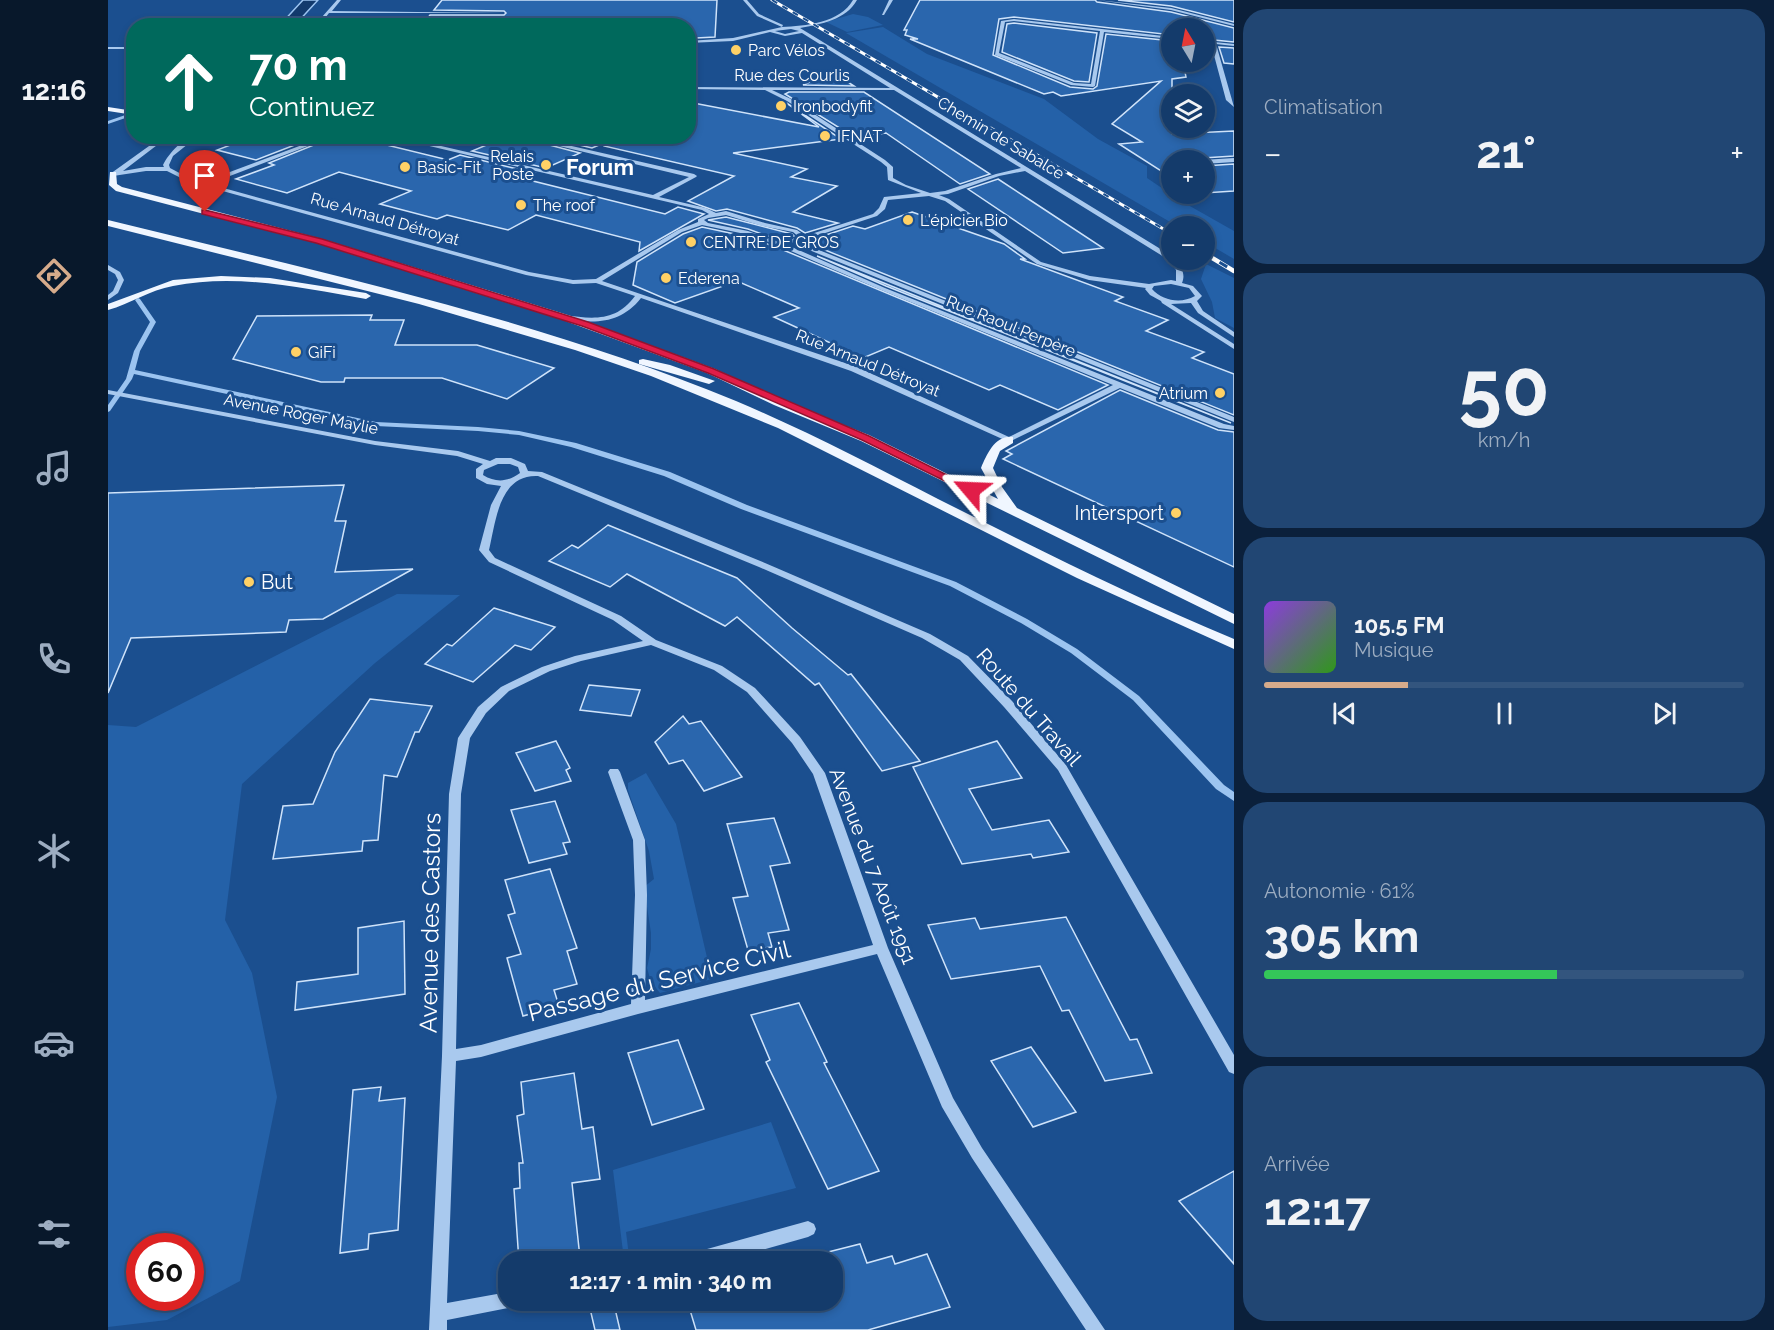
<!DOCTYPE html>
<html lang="fr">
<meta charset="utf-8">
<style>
body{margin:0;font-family:Raleway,sans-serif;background:#214673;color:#f1f3f6;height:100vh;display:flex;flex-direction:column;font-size:22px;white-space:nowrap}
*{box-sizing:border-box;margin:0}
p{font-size:20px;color:#9dadc1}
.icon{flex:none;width:33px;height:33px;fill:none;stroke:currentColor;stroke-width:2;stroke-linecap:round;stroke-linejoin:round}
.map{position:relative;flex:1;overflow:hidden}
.drawer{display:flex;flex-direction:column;gap:9px;padding:9px;background:#0b203b;width:540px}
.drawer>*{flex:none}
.banner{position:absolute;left:18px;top:18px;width:570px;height:126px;border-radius:24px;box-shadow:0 3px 9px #0003,0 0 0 2px #33557e;background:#00695c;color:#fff;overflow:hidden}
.needle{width:39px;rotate:350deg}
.tools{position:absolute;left:1053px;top:18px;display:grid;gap:12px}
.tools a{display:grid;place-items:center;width:54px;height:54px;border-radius:50%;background:#143b6b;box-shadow:0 3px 9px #0003,0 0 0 2px #33557e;font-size:30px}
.speed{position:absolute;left:18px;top:1233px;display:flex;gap:12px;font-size:30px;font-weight:700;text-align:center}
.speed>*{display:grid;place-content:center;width:78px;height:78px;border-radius:50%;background:#143b6b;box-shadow:0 3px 9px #0003,0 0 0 2px #33557e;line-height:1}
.speed .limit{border:9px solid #d22;background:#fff;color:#111}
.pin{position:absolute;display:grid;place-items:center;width:51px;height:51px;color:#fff;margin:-62px -26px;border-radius:50% 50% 50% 0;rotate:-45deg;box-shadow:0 0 6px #0007}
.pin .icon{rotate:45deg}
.me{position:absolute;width:66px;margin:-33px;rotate:296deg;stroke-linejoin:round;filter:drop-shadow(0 0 4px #0008)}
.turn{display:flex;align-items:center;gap:21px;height:126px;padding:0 24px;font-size:27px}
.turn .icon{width:78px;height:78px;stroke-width:2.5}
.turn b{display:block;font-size:42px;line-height:51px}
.big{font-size:45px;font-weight:700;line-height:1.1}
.drawer .card{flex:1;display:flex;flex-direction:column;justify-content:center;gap:9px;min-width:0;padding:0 21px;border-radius:24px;background:#214673}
.drawer .dial{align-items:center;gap:0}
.dial b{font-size:78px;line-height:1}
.song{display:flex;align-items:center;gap:18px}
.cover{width:72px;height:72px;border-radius:9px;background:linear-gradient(135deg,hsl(270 70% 55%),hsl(110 70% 35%))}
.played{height:6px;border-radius:3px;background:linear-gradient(90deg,#d6ab8b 30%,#33557e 30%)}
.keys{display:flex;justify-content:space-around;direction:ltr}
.heat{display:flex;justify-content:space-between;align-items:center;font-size:33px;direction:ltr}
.charge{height:9px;border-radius:4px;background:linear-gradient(90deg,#34c759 61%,#33557e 0)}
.trip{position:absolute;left:390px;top:1251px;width:345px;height:60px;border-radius:24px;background:#143b6b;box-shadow:0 3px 9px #0003,0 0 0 2px #33557e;font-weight:700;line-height:60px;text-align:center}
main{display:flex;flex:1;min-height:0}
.menu{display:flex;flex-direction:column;width:108px;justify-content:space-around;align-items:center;background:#08182b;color:#9dadc1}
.menu .icon{width:42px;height:42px}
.menu .selected{color:#d6ab8b}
.menu b{font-size:27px;color:#f1f3f6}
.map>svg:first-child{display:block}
.green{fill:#2461a8;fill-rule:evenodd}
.water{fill:#123a6d;stroke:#9cc4f0;stroke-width:1.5}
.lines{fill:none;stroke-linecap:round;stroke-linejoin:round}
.stream{fill:#9cc4f0;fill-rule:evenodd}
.building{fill:#2a66ad;stroke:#cfe3fa;stroke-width:1.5}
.minor{fill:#a9c9ee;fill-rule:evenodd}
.major{fill:#f0f6ff;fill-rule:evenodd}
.rail-far1-casing{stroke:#fff;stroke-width:3}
.rail-casing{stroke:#fff;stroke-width:4.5}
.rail-far1{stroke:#1b4f8f;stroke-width:2;stroke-dasharray:6;stroke-linecap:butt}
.rail{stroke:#1b4f8f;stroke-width:3;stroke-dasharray:9;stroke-linecap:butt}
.route{fill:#e11d48;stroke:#92132f;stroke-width:1.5}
.poi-dot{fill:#ffd166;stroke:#1b4f8f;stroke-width:2}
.labels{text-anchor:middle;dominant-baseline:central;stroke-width:6;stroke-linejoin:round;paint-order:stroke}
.far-poi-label{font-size:16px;fill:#fff;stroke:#1b4f8f;text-anchor:start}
.far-street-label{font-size:16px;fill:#fff;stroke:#1b4f8f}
.poi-label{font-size:20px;fill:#fff;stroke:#1b4f8f;text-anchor:end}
.street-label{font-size:20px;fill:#fff;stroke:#1b4f8f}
.far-district-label{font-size:22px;font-weight:bold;fill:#fff;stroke:#1b4f8f}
.near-street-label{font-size:24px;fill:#fff;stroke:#1b4f8f}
</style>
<main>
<nav class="menu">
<b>12:16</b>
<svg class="icon selected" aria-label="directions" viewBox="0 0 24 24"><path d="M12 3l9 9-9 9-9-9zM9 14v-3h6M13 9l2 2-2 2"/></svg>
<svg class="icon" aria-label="music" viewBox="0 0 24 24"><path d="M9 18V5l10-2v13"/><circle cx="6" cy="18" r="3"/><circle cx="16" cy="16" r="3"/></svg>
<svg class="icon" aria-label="phone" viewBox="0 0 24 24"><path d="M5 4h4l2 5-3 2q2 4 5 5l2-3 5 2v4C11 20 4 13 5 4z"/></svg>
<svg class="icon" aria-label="climate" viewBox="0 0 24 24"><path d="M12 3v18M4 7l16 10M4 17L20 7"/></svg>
<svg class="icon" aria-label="car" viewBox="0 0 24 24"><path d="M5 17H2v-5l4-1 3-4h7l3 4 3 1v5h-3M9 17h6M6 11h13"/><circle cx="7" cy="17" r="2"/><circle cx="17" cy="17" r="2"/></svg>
<svg class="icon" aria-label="filters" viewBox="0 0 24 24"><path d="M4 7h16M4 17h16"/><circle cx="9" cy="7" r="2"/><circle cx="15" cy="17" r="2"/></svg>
</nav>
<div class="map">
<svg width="1126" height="1330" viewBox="0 0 1126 1330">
<rect width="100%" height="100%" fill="#1b4f8f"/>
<g class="green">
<path d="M745,14L760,17L775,25L739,32L718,22Z"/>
<path d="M775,27L819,54L936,99L990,139L1039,166V178L1073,201L1126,231V259L1097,242L1096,226H1069L738,33Z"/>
<path d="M1098,264L1126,278V328L1107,318L1104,302L1093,279Z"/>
<path d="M289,594L352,595L267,663L134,784L117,920L144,973L169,1097L132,1281L59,1320L0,1327V725L28,727ZM32,1246H82V1298H32Z"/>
<path d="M538,773L568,824L604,979L552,993L543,982L539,968L543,949V933L536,887L546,879L541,851L520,790V783Z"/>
<path d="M663,1122L688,1188L518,1232L521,1256L516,1260L505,1170Z"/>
</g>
<path class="water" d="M195,0H210L187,25H172Z"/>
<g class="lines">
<g class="stream">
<path d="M26,112V115L0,124V121Z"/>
<path d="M30,298L32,299L48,322L32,351L27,370L268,422L370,427L411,431L468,443L562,472L639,505L848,582L919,619L969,649L1031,696L1116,785L1126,792V801L1108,789L1025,700L963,653L913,623L842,586L633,509L556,476L463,447L411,435L370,431L268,426L26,374L24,379L2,411L0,412V405L18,379L26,351L42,322L27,300Z"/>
</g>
</g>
<g class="building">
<path d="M334,0H609L607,37L588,38L580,33V26H314L322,15H396L398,13L396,11L326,10Z"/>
<path d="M812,0H987L989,2L1063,12L1126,28V42L1096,39V28H1064V35L906,17L891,19L885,55L962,87L985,89L989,86L998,34L1064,41V62H1075L1078,77L1064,79V134L1126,131V156L1095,158L1093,160H1064V178L1011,144L1034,142L1004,124L1053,81L953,96L945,92L936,94L802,39H810L797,35L799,30H796Z"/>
<path d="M1010,0H1126V22L1063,6Z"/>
<path d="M906,23L989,33L981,82L966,81L894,52L899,24Z"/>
<path d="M1111,47L1126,48V64L1116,63Z"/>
<path d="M724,72L746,86L695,85Z"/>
<path d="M681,92H756L882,174L852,184L778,133L746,137L677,94Z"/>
<path d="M580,102L711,127L677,102L733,139L625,153L699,169L683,177L729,186L685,212L730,223L697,233L689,228L619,209L608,211L580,201L626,176L496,146V143L484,148L432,136H580Z"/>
<path d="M146,136H210L148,160L109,150Z"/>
<path d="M228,136H242L340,160L352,155L426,173L413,178L557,214L570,207L596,214L531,251L532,242L428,215L400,230L339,215L329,219L272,204L303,191L231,172L179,193L128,179L166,165L161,163Z"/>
<path d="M400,136H407L472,153L438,168L364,151Z"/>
<path d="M1126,164V191L1096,193V166Z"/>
<path d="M890,179L922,200L995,248L955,253L860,189Z"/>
<path d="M804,212L896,244L917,259H912L1015,297L1007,301L1060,320L1038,331L1096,352L1084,358L1126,374V415L702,244L700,241L745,226L757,229Z"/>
<path d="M618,217L684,234L686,236L671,240L640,229L600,220Z"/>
<path d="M594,227L636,236L668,247L1000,385L950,410L892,385L881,390L781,347L755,358L666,317L691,308L629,281L567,303L525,285L529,262L575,234Z"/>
<path d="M709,256L1123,423L778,286Z"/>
<path d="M264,315L262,320H296L287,345H369L446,368L399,399L334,378H237L236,382H213L125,359L149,316Z"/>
<path d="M1012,390L1110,430L1126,432V567L895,459L904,454L898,451Z"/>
<path d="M236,485L227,521H238L227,572L305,569L215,619L181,620L178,632L23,638L0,693V493Z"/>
<path d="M500,525L629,578L684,628L740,675L743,674L812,761L774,771L711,683L707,685L629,617L617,626L519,574L502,587L441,561L464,545L470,548Z"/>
<path d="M386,608L447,627L423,650L407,645L365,682L317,664L339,644L344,646Z"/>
<path d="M481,685L532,690L523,716L472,710Z"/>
<path d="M262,699L324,706L311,732H307L289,777L276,775L270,840L255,841L254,851L165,859L175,806L205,804L227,752Z"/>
<path d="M575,716L581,724L593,721L634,777L596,791L575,760L561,764L547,742Z"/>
<path d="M448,741L462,768L458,770L463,781L427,791L408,753Z"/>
<path d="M889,741L914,778L861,789L884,830L941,820L961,852L925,858L923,854L854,864L805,767Z"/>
<path d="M447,801L462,842L455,843L459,854L421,863L403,810Z"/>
<path d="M666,818L682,863L662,866L681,930L660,933L664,947L640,950L625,898L640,896L619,824Z"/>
<path d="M442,869L469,948L459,951L469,984L446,990L451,1006L415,1016L399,958L413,954L400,915L407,913L397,880Z"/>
<path d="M958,917L1022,1040L1029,1039L1044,1073L997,1081L961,1010L954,1011L932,966L843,979L820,925L867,918L872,929Z"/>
<path d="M296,921L297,994L187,1010L189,982L250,974V928Z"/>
<path d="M691,1003L719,1062L716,1063L771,1171L720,1189L658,1062L662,1060L643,1015Z"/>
<path d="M570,1040L596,1109L544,1125L520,1053Z"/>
<path d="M923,1047L968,1112L925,1127L883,1061Z"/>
<path d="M466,1073L474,1129L485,1127L492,1179L464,1183L472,1258L448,1262H411L406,1189L412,1188L411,1163H415L409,1116L416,1114L413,1082Z"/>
<path d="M273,1087L271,1101L297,1098L290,1230L261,1234L260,1249L232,1253L245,1090Z"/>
<path d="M1126,1171V1264L1071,1201Z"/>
<path d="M752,1244L759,1263L784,1256L787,1264L819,1254L842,1307L760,1330H588L582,1310L619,1300H724V1262L720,1252Z"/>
<path d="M480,1300H505L512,1330H487Z"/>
</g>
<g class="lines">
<g class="minor">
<path d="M229,0H233L224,11L396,13H221L211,26H206Z"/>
<path d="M635,0H639L651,14L675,25L674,27C697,26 732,23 745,0H749C738,20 713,24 692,28L1064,256V260H1067C1073,267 1078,273 1074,283L1085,286L1094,296L1089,301L1095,311L1126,332V337L1090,313L1083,303L1063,304L1126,344V349L1054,303L1053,301L1042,295L1037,289L1038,288L981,280L929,264L837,201L821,196L780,200L777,209L769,216L696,240L701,246L1126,417V422L706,252L697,248L691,241L677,244L777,288L1116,424L1126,426V430L1111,428L1012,388L901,442L743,371L533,298C512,325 484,324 454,318L452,317L456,315C485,319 508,322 527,296L488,283L465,284L418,275L93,185L77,180L59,171H38L5,176L2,174L55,136H61L15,171L38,167H56L55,165C61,153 76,136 90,136L65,156L61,165L62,168L81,178L95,182L218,136H226L101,184L421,272L465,280L488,279L570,230L590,222V219L601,214L594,210L279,136H290L545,195L581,177L409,136H420L586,174L589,176L588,177L551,197L598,208L608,213L618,211L657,223L689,230L697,236L765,214L771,208L776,197L813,193L780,180L779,167L773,162L679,101L657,90L580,89V87L782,88L694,33L677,36L662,32L625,41L580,43V41L625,38L674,27L649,16ZM683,29L691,31L677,34L667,31ZM664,90H786L913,168L888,174L837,191L822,193L798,185L785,178V167L777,160L683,99ZM917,171L1061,260L1068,270V281L1063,280L1041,284L982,276L933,262L841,199L831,195L840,194L891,176ZM618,215L654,226L685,232L691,237L671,242L640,231L600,223L596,220L600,218ZM594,225L637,234L669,245L773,290L1005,385L901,437L749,367L494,281L574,232ZM1063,284L1081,288L1087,296C1073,304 1055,301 1044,289L1046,286Z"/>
<path d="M781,0H785L776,15H774Z"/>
<path d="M989,0L1063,8L1126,24V26L1063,10Z"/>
<path d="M906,19L1064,37V39L996,32L987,86L985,87L963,85L887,55L893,21ZM906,21L992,31L983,84L966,83L891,53L897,22Z"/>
<path d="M1096,41L1126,44V46L1108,44L1126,107L1118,100L1103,44L1096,43Z"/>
<rect x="0" y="47" width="26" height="2"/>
<path d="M1126,158V162L1096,164L1095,160Z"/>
<path d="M0,265L12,272L16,280L10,293L0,300V295L5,291L10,280L7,274L0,270Z"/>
<path d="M0,390L267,441L350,451L382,461L388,458H403L417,464L420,471L434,472L657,563L822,634L860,656L904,701L958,765L1126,1055V1074L1121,1072L950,770L896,707L852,660L814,638L651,567L430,476C391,474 388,521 381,550L387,558L513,616L548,640L614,666L647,688L692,737L717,773L780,948L845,1098L874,1148L997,1330H978L864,1158L834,1107L769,954L530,1014L373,1057L348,1061L339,1303L400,1292V1300H408L406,1306L400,1308L339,1320V1330H321L334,1056L341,794L350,738L370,707L393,687L434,667L467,656L535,641L505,620L381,562L371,550L383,505L393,486L379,484L368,478V469L375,464L349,456L267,445L0,394ZM390,464H402L410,467L412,473C400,482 388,483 375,475L376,470ZM543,645L606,670L639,692L684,743L705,774L765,945L537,1000L539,895L537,840L512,772L510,769H502L500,772L525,840L527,895L523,1004L373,1045L348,1049L353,794L362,738L378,713L401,691L442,671L473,661Z"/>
<path d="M700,1221L706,1224L708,1229L706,1234L700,1237L612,1262H573L575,1256L581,1254Z"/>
</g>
<g class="major">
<path d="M0,107L26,111V115L0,111Z"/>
<path d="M2,172H8L9,184L14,187L214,239L460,315L607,369L682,404L761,435L890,499L873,468C879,454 887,435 905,437V443L892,451L885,468L894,487L909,508L1126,614V624L753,441L666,405L599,373L452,319L208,243L8,191L1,185Z"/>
<path d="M0,220C211,272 427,318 628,401C697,430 764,465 830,499C928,548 1025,597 1126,639V649L969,578L670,428L543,376L467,350L311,304L0,226Z"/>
<path d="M113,276L162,278L258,293L263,296L258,299C195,288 129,273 65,286C42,290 22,304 0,310V304L65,280Z"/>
<path d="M535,359L562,365L607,381L601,384L531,364V360Z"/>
</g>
<defs>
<path id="rail-far1" d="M664,0L1064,234"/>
<path id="rail" d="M1096,253L1126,271"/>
</defs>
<use href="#rail-far1" class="rail-far1-casing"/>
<use href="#rail" class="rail-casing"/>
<use href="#rail-far1" class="rail-far1"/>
<use href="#rail" class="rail"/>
</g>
<path class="route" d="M97,210L214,239L480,322L606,369L761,436L869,490L867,492H859L754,440L600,373L474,326L208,243L94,214V210Z"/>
<g class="poi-dot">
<circle cx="628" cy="50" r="6"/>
<circle cx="673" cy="106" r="6"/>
<circle cx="717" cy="136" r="6"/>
<circle cx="438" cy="165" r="6"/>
<circle cx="297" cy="167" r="6"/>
<circle cx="413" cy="205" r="6"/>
<circle cx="800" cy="220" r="6"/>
<circle cx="583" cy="242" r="6"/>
<circle cx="558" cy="278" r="6"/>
<circle cx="188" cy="352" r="6"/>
<circle cx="1112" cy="393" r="6"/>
<circle cx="1068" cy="513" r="6"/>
<circle cx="141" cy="582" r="6"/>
</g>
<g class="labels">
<g class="far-poi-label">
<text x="640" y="50">Parc Vélos</text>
<text x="685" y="106">Ironbodyfit</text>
<text x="729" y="136">IFNAT</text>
<text x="426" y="156" text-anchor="end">Relais<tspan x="426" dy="18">Poste</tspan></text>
<text x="309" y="167">Basic-Fit</text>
<text x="425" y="205">The roof</text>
<text x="812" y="220">L'épicier Bio</text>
<text x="595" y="242">CENTRE DE GROS</text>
<text x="570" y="278">Ederena</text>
<text x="200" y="352">GiFi</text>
<text x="1100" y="393" text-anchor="end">Atrium</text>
</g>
<g class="far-street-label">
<text x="684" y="75">Rue des Courlis</text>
<text transform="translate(893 138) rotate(31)">Chemin de Sabalce</text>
<text transform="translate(277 219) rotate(16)">Rue Arnaud Détroyat</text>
<text transform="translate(903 326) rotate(22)">Rue Raoul Perpère</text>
<text transform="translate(760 363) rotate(22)">Rue Arnaud Détroyat</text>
<text transform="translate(193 414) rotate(11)">Avenue Roger Maylie</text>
</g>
<g class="poi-label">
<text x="1056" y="513">Intersport</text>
<text x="153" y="582" text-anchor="start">But</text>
</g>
<g class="street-label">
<text transform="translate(921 707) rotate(49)">Route du Travail</text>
<text transform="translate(765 866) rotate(69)">Avenue du 7 Août 1951</text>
</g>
<g class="far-district-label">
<text x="492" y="167">Forum</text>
</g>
<g class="near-street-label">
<text transform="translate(322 923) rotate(-89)">Avenue des Castors</text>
<text transform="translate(551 981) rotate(-14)">Passage du Service Civil</text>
</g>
</g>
</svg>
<div class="tools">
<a><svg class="needle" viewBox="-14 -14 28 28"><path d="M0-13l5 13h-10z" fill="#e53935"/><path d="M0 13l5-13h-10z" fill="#9dadc1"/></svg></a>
<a><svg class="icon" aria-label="layers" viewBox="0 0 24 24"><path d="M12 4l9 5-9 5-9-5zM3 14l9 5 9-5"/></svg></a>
<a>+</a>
<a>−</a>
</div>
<div class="speed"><div class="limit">60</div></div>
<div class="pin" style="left:97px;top:212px;background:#d93025"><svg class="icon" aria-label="arrive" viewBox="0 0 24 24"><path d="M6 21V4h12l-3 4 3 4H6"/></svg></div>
<svg class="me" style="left:863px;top:490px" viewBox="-20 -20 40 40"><path d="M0-17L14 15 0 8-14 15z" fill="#e11d48" stroke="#fff" stroke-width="4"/></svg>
<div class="trip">12:17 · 1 min · 340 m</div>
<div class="banner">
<div class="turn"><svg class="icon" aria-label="ahead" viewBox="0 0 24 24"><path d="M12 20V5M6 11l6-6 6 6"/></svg><div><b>70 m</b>Continuez</div></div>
</div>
</div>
<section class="drawer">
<div class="card"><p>Climatisation</p>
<div class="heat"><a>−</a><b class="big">21°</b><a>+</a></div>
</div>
<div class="card dial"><b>50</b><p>km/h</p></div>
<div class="card">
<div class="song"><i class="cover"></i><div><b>105.5 FM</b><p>Musique</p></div></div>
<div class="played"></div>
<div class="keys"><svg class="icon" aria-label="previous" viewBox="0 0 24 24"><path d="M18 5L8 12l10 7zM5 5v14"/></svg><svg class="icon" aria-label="pause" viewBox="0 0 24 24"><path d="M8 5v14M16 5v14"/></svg><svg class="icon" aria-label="next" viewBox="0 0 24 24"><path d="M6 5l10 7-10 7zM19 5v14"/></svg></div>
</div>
<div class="card"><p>Autonomie · 61%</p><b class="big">305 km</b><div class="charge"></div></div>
<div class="card"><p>Arrivée</p><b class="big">12:17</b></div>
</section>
</main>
